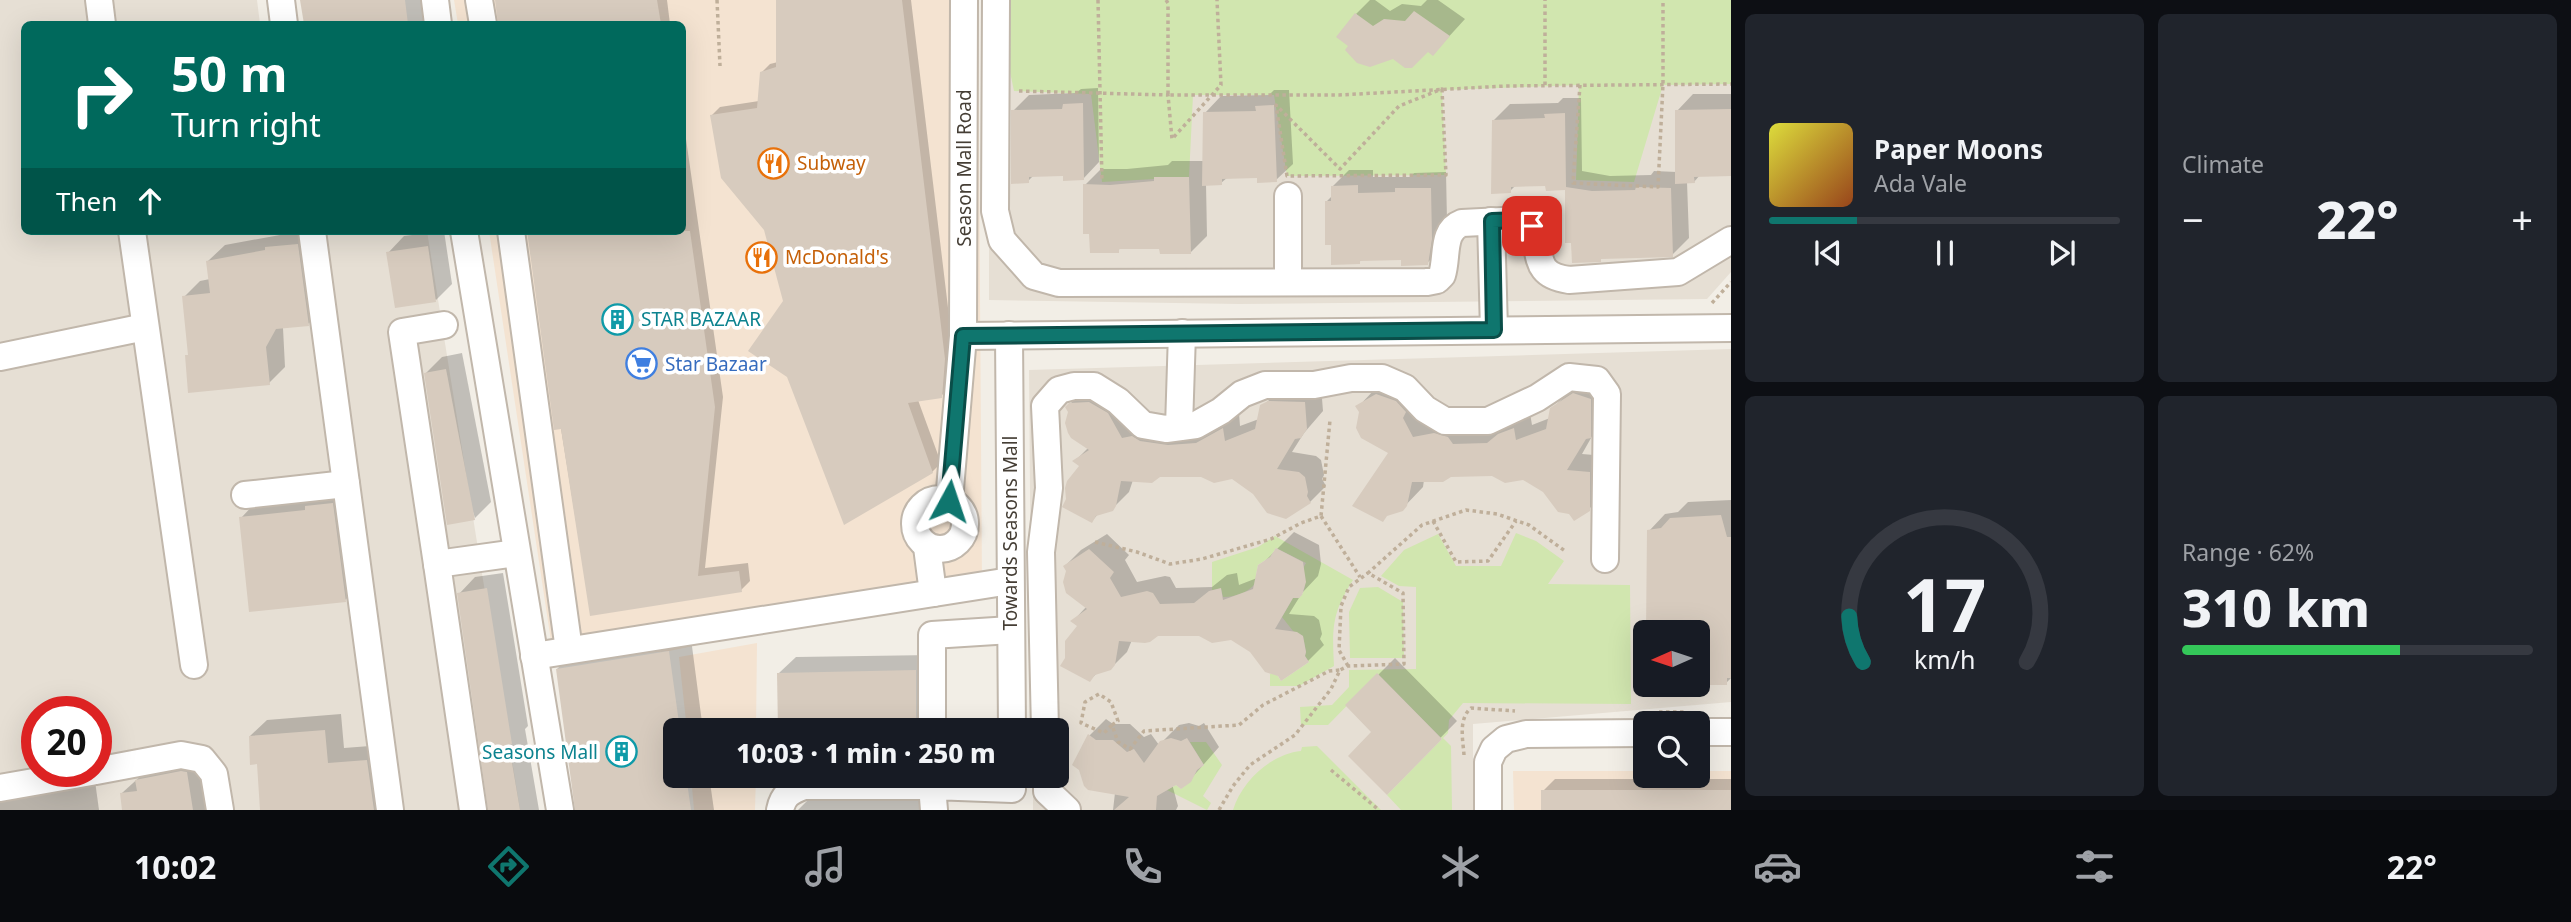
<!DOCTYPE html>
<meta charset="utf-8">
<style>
body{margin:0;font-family:"Noto Sans",sans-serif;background:#20242c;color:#f1f3f6;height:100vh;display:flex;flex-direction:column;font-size:26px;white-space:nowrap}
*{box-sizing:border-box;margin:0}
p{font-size:23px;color:#9ea1a6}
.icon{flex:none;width:38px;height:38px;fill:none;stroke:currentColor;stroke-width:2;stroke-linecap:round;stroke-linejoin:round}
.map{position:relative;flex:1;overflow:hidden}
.details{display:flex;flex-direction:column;gap:14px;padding:14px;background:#0d0f14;width:840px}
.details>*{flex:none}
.banner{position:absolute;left:21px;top:21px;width:665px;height:214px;border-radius:10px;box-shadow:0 7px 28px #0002;background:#00695c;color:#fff;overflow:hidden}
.needle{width:46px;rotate:267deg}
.buttons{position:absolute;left:1633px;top:620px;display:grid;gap:14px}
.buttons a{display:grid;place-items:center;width:77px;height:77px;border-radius:10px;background:#171b24;box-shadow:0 7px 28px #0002;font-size:35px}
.speed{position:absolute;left:21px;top:696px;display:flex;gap:14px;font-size:35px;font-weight:700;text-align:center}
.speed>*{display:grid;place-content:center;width:91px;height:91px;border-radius:50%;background:#171b24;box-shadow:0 7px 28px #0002;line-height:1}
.speed .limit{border:10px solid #d22;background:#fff;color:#111}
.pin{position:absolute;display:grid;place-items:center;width:60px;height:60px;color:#fff;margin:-30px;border-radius:14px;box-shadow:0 4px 10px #0006}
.me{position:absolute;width:77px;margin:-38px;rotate:5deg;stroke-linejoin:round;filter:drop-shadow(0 0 5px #0008)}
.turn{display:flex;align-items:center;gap:24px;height:147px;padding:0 35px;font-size:32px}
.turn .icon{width:91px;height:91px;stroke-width:2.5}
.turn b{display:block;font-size:49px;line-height:60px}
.then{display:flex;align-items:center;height:66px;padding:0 35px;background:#0003;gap:14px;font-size:26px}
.big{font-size:52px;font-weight:800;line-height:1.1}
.details .card{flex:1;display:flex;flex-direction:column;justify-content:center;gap:10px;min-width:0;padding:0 24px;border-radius:10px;background:#20242c}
.details .dial{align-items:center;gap:0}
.dial svg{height:182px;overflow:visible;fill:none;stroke:#363941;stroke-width:7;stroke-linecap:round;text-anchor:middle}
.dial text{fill:#f1f3f6;stroke:none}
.song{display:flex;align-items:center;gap:21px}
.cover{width:84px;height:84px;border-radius:10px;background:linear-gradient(135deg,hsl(60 70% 55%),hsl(20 70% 35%))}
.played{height:7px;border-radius:4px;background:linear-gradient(90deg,#0f766e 25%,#363941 25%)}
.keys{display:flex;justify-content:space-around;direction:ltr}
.heat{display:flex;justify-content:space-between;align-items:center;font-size:38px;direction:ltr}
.charge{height:10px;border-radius:5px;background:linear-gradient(90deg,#34c759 62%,#363941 0)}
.details .tiles{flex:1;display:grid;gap:14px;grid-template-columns:repeat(2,1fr)}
.trip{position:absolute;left:663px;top:718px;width:406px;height:70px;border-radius:10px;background:#171b24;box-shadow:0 7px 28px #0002;font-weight:800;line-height:70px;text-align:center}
.menu{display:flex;height:112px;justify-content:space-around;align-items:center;background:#090b0e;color:#9ea1a6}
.menu .icon{width:49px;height:49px}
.menu .active{color:#0f766e}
.menu b{font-size:32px;color:#f1f3f6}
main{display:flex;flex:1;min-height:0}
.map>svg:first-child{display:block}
.residential{fill:#e6dfd4;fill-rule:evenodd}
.commercial{fill:#f4e3d1}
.green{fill:#d1e6af}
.shadow{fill:#0003}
.building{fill:#d7cbbe}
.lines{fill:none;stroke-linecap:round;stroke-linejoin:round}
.minor-casing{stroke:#c1b7ab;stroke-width:30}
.path{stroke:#bfaf9a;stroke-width:3.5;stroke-dasharray:3.5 3.5;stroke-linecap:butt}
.minor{stroke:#fff;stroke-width:26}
.route-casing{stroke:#0a4d48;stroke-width:18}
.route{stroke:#0f766e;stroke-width:12}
.labels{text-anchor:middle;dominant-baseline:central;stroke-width:7;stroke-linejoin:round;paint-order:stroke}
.food-label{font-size:19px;fill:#c56008;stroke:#fff;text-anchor:start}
.street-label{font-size:19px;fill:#453e35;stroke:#fff}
.culture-label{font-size:19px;fill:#0d838f;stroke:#fff;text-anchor:start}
.shop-label{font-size:19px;fill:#366cbe;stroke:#fff;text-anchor:start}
</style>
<main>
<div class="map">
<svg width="1731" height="810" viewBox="0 0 1731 810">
<rect width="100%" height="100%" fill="#f2eee6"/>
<g class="residential">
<path d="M0,0H257L260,24H24V231H280L281,235L320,231H427L520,810H0ZM37,712H96V772H37Z"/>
<path d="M989,0H1731V272L1707,299L1239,304L989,300Z"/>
<path d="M1731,349V702L1473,724V810H1033V775H1057V730H1032L1029,370ZM1645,632H1698V684H1645Z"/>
</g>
<g class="commercial">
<path d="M454,0H978L982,585L669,651L554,661L489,231H682V24H458Z"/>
<path d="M757,643L756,730H687L679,657Z"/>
<path d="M1513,771H1645V775H1698V771H1731V810H1514Z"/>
<path d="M691,775H756L755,810H694Z"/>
</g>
<g class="green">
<path d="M995,0H1731V84L1663,85L1634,182L1576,180L1579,85L1442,90L1446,175L1287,176L1274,95H1193L1189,177L1102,182L1091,94L1014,91Z"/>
<path d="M1516,533L1536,541L1564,561L1548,584L1630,585L1631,704L1463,703L1449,720L1448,733L1443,738L1451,746L1452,810H1401L1387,795L1442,739L1378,674L1328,725H1301L1300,707L1332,705L1349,687V670L1416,669V587L1399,586L1381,576L1404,550L1438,534L1456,566H1501Z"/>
<path d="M1275,536L1353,580C1332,613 1332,627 1334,666L1299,686H1270V674L1276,673L1281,681L1309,662L1305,656L1306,652L1303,636L1293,631L1282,617L1293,598H1299C1307,589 1306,582 1301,572L1306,563L1276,548L1270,557L1258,565L1256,575L1259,578C1252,591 1238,597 1223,597L1221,589L1212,590V562L1258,547Z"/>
<path d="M1378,587L1403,602L1404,658H1350L1349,612L1360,588Z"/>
<path d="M1190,742H1206L1222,765L1203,796L1211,803L1207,810L1167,790L1176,785L1181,789C1191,782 1195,771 1204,765Z"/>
<path d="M1317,746L1381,810H1233C1242,781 1271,754 1301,751L1302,747Z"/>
</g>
<g class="shadow">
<path d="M302,0H428L431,24H306Z"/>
<path d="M497,0H667L670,24H500Z"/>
<path d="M777,0H911L953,349L950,387L941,396L918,400L941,463L932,472L785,302L766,229L712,115L720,107L759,101L761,73L770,64L778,62Z"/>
<path d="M1370,0H1375L1390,11L1402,4L1421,6L1427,0H1438L1465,19L1433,54L1428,50L1411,67L1356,14Z"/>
<path d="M1098,88L1099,162L1083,179L1065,174L1034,175L1028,181L1013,111L1029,95L1076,93L1081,89Z"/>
<path d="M1274,90H1289L1293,164L1276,180L1259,176L1228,177L1221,183L1206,184L1207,236L1191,252L1161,247H1121L1118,251L1085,185L1101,169H1127L1168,165L1172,161H1204L1205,113L1221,96L1269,95Z"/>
<path d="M1693,94H1731V179V174L1700,175L1694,182H1687L1689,238L1672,255L1603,257L1600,260L1567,188L1547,184L1516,185L1510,191L1494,120L1510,104L1558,103L1563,98H1581L1582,171L1610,176L1651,175L1654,171L1677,172V111Z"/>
<path d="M682,111L723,397L705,568L748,563L750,581L741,590L591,614L529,231H682Z"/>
<path d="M1349,170H1373V177H1410L1414,173L1446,172L1447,221L1444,247L1427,263L1403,258L1363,259L1359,262L1332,243L1326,202L1333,195V186Z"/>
<path d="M314,231L324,308L308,324L283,328L285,367L269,383L187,356L190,353L184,297L200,281L210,279L208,261L225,245L280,235L284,232Z"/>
<path d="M444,231L452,284L436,300L388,253L404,236Z"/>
<path d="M462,353L491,502L475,518L426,373L442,357Z"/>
<path d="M1393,378L1430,422L1530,413L1532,425L1550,418L1552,409L1569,392L1591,378L1607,383L1595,431L1582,454L1606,456L1605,493L1589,509L1544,490L1524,478L1492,475H1451L1424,480L1423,487L1402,509L1390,453L1358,407L1374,390Z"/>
<path d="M1321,386L1323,411L1304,433L1292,452L1316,456L1321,460L1324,475L1322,479L1326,486L1310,502L1254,492L1233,477L1160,475L1133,480L1129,492L1112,509L1099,513L1092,521L1081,466L1075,461L1089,447L1067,407L1083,391L1139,423L1213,428L1239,413L1240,426L1259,419L1265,404L1282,387Z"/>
<path d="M349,488L362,584L345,600L241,518L257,501Z"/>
<path d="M1731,500V678L1726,683L1698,684V632L1649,531L1665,514L1678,512L1688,502Z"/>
<path d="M1294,532L1319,545L1321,564L1318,576L1302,593L1289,614L1314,616L1319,620L1322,634L1320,639L1324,645L1308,661L1252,650L1231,638L1200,635H1158L1132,640L1127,652L1110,669L1097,673L1090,680L1080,626L1073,621L1087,606L1065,566L1081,550L1107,534L1129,555L1125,560L1137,582L1165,576L1170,577L1176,588L1212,587L1227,575L1237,573L1239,585L1257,578L1260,566Z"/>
<path d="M503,573L528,726L525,729L539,810H490L459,594L475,577Z"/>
<path d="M690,631L703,730H676V775H709L714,810H577L557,669L578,648Z"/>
<path d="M932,655L939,730H780L779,673L796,657Z"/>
<path d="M1395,658L1457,721L1387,792L1374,732L1348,705Z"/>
<path d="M341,714L344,748L383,745L397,810H262L258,762L250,736L267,720Z"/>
<path d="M1106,719L1113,724H1130L1144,737L1151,734L1159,745L1179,725L1189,723L1199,726L1204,723L1219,747L1189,781L1171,780L1178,806L1176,810H1113L1115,793L1089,736Z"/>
<path d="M198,755L211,810H124L122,793L154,764Z"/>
<path d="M1555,779H1731V810H1543V791Z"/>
<path d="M95,781L99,810H0V796Z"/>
<path d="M811,797H921V810H798Z"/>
</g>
<g class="building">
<path d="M300,0H405L408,24H304Z"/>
<path d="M495,0H657L661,24H498Z"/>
<path d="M776,0H902L945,359L942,398L908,403L933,473L844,525L787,377L748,351L783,301L764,230L721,178L710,115L757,108L760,72L776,67Z"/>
<path d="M1414,11L1450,36L1433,56L1428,52L1412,68H1405L1393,59L1370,67L1357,63L1345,50L1348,46L1336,37L1355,13L1373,26L1384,19L1405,21Z"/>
<path d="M1083,103L1084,180L1063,181V176L1029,177V183L1011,184V110L1062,109L1063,104Z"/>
<path d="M1274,105L1277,182L1257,183V178L1222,179V185L1202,186L1203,112L1256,111L1255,106Z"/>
<path d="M1731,109V176L1694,177L1695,183L1675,184V110Z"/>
<path d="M1565,113L1566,187L1592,191L1635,190L1636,187L1671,188L1673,257L1601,259V262L1572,263L1571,243H1565V190L1546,191L1545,186L1511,187V193L1491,194L1492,120L1545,118L1544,114Z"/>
<path d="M1154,177H1189L1191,254H1160L1159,249H1119V253H1090L1089,234H1083V184L1110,185L1154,181Z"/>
<path d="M1358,185V193L1395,192V188H1431L1432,239L1428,265L1401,266V260L1360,261V264L1331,265V245H1325V201H1331V186Z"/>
<path d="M527,231H690L715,407L698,576L739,571L742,592L590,616L561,429L554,430Z"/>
<path d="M298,244L309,326L276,329L266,347L270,385L188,393L185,355H188L182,296L210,293L206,261L265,250V247Z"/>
<path d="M428,246L436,302L395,308L386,252Z"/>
<path d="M446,369L475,520L447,525L424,373Z"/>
<path d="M1573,393L1591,399V438L1586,439L1567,470L1590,472V511L1574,521L1569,514L1558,512L1543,492L1523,480L1505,483L1492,476L1451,477L1443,482H1412L1407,506L1403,511L1387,516L1383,522L1352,506L1388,453L1361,438L1356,428L1359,412L1355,406L1376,394L1396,401L1406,412L1403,418L1413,437L1434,433L1448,437L1453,444L1487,443L1498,434L1514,428L1516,440L1546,429L1550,408Z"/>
<path d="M1268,401L1305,402L1307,429L1301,438L1295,439L1277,469L1299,472L1305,477L1308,492L1307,496L1311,503L1286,519L1267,513L1253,494L1232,479L1214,483L1201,477H1160L1152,483L1121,481L1116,506L1113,511L1096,516L1092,523L1062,507L1066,499L1065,488L1067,481L1079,466L1072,461L1089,450L1071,438L1068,433L1065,423L1068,412L1065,407L1069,403L1089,402L1108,413L1122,438L1132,436L1140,441L1168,445L1196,443L1223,428L1225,441L1255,429L1260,405Z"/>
<path d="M333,503L346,602L249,612L239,517L305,510V506Z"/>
<path d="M1721,515L1727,537H1731V678H1727V685H1698V632H1646L1647,530L1661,528L1670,518Z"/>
<path d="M1276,548L1303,562L1306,582L1302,595L1299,598H1293L1275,629L1297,632L1303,636L1306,652L1305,656L1309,662L1281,681L1278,676L1265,672L1250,652L1231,640L1212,643L1199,636H1158L1150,642L1145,643L1119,641L1115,665L1111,670L1095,675L1090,682L1060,666L1065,658V641L1077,626L1070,621L1087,609L1066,593L1063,582L1066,571L1063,566L1089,549L1114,572L1110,578L1121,597L1147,591L1153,593L1160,604L1194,603L1209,591L1221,588L1223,600L1253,589L1258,565L1270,557Z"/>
<path d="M487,588L512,744L509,745L520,810H488L457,593Z"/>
<path d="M669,651L680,730H676V775H686L691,810H575L556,669Z"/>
<path d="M916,670V730H778L777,673Z"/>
<path d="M1377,673L1442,739L1387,795L1348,756L1371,732L1345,705Z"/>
<path d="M325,730L328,763L367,760L374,810H260L257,764L250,765L249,736Z"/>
<path d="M1088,734L1096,740H1113L1127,752L1134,749L1144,763L1160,741L1171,738L1181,741L1187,738L1204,765L1197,770L1191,782L1181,789L1176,785L1157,796L1156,810H1114L1129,797L1088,790L1084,786L1079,770L1072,765Z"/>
<path d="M181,771L187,772L193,810H122L120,793L137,791L135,780Z"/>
<rect x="1541" y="790" width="190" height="20"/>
</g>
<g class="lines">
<defs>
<g id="minor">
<path d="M99,0L102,24"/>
<path d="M281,0L284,24"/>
<path d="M435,0L438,24"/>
<path d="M479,0L483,24"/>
<path d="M996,0L995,211L1002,240L1034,276L1059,283L1427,282L1437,280L1442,275C1448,256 1441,231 1462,223L1522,220L1532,226C1542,256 1533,275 1569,280L1678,272L1731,240"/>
<path d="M1288,196V282"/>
<path d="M1491,221L1494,330"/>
<path d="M132,231L194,665"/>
<path d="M312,231L390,810"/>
<path d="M464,231L560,810"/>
<path d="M511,231L569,650"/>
<path d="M1009,335L1012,730"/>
<path d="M963,336L1731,328"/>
<path d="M0,357L145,327"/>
<path d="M1179,427L1182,333"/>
<path d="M245,495L346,484"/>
<circle cx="940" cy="524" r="25"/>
<path d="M949,501L963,336L964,0"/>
<path d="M927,547L933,593"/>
<path d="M437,564L402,332L444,325"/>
<path d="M534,656L1010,581"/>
<path d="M932,730V635L1011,630"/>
<path d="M1045,730L1041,552L1049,488L1045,406L1059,390L1074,386H1094L1118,401L1143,425L1166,429L1196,425L1221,411L1242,394L1265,385H1314L1351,378H1382L1405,388L1425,409L1445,421H1488L1537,398L1569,377L1597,380L1607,394L1605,559"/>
<path d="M1698,732H1731"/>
<path d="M96,771L181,755L202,759L214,774L220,810"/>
<path d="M1047,775V791L1067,810"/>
<path d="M0,788L91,772"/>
<path d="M473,810L437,564L516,553"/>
<path d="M780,810C783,795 790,791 804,786H932V775"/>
<path d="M934,810L932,786L1012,789"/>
<path d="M1488,810V762L1494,749L1506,739L1526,734L1645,733"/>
</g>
</defs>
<use href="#minor" class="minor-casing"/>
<g class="path">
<path d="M717,0L720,66"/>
<path d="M1098,0L1102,182"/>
<path d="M1166,0L1168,3V95H1339L1506,86L1731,84"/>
<path d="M1545,85V0"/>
<path d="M1580,85L1573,183L1658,187L1663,84V0"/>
<path d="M1442,89L1446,175L1287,176L1276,105L1340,169L1399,106Z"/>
<path d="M1019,91L1168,95L1172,139L1221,85L1217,0"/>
<path d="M1712,303L1731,282"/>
<path d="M1321,516L1360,577"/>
<path d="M1433,521L1456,562L1488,561L1516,521"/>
<path d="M1095,542L1137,552L1170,564L1202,559L1271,539L1301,523L1321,516L1330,420"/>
<path d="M1348,666L1339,650L1341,606L1349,587L1368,573"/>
<path d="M1659,712H1686"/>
<path d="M1112,725L1118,721L1111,702L1099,694L1085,702L1081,723L1104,733L1112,725L1118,742L1130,749L1144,731L1239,725L1263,705L1329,671L1340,670"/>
<path d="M1464,755C1463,740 1458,719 1471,708L1515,711"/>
<path d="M1331,770L1379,810"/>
<path d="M1219,810L1233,786L1250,765L1295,735L1331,689L1340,670L1348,666L1404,664L1403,593L1368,573L1422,525L1466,510L1497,514L1529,525L1565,551"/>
</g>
<use href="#minor" class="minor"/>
</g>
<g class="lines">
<defs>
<path id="route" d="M949,501L963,336L1494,330L1492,221L1522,220L1532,226"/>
</defs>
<use href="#route" class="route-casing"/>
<use href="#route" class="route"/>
</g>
<defs>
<symbol id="restaurant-ring" viewBox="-11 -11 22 22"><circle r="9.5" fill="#fff" stroke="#e8710a" stroke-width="1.5"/><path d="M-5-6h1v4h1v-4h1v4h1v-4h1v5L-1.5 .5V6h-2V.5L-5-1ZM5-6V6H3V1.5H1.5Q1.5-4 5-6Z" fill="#e8710a"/></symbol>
<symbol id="building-ring" viewBox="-11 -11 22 22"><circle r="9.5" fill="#fff" stroke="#0f9aa8" stroke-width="1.5"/><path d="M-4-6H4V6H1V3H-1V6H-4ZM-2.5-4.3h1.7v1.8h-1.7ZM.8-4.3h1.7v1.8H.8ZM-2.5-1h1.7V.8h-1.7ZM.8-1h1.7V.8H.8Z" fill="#0f9aa8"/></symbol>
<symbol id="supermarket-ring" viewBox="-11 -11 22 22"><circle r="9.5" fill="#fff" stroke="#3f7fe0" stroke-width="1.5"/><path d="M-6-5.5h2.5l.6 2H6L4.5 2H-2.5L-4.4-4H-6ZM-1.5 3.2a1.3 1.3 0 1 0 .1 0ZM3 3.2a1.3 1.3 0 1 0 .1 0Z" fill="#3f7fe0"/></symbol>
</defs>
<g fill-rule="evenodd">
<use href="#restaurant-ring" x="756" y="146" width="35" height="35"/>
<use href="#restaurant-ring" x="744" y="240" width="35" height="35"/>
<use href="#building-ring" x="600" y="302" width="35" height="35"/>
<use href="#supermarket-ring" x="624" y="346" width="35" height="35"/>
<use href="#building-ring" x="604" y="734" width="35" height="35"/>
</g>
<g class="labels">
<g class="food-label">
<text x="797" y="163">Subway</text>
<text x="785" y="257">McDonald's</text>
</g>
<g class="street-label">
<text transform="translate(964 168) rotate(-90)">Season Mall Road</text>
<text transform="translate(1010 533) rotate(-90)">Towards Seasons Mall</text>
</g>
<g class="culture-label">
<text x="641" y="319">STAR BAZAAR</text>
<text x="598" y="752" text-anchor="end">Seasons Mall</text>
</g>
<g class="shop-label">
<text x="665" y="364">Star Bazaar</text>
</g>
</g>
</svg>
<div class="buttons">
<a><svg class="needle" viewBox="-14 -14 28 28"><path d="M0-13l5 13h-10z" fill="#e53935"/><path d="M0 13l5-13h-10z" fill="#9ea1a6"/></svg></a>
<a><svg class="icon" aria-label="search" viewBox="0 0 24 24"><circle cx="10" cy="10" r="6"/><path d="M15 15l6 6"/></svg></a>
</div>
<div class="speed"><div class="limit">20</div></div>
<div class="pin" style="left:1532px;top:226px;background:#d93025"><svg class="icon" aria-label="arrive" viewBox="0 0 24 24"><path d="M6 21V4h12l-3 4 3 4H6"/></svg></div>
<svg class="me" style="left:949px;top:501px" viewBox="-20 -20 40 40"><path d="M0-17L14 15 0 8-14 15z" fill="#0f766e" stroke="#fff" stroke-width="4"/></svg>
<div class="trip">10:03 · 1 min · 250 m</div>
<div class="banner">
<div class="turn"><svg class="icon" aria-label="right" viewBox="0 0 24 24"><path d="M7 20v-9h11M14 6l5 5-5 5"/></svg><div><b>50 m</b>Turn right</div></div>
<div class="then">Then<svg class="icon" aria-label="ahead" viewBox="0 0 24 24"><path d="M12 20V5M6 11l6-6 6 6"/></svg></div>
</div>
</div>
<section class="details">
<div class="tiles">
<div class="card">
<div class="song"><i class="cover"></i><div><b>Paper Moons</b><p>Ada Vale</p></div></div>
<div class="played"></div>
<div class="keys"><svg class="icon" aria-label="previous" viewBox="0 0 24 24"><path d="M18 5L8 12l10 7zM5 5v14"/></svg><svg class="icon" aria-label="pause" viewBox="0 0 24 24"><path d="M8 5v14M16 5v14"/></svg><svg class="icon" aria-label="next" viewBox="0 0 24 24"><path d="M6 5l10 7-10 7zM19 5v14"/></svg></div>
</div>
<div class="card"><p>Climate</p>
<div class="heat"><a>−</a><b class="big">22°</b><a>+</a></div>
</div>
<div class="card dial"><svg viewBox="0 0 100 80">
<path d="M14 69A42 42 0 1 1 86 69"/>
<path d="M14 69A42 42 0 0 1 8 49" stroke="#0f766e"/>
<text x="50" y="56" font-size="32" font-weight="700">17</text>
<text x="50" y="72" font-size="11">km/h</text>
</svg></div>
<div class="card"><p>Range · 62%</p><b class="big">310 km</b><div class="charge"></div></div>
</div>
</section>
</main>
<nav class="menu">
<b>10:02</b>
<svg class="icon active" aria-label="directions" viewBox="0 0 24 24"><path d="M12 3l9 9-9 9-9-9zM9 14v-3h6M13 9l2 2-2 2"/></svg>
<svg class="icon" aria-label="music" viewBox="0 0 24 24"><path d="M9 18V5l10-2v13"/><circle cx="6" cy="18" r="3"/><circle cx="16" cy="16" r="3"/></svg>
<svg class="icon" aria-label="phone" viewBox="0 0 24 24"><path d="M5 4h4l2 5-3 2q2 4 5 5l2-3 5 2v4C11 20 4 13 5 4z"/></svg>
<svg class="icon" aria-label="climate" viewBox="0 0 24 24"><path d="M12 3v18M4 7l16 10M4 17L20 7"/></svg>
<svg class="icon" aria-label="car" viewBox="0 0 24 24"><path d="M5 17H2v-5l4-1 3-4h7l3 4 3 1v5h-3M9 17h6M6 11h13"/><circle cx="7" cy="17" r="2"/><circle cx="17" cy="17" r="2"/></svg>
<svg class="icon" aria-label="filters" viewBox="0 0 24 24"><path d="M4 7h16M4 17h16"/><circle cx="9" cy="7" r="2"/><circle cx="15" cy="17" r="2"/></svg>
<b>22°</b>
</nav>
